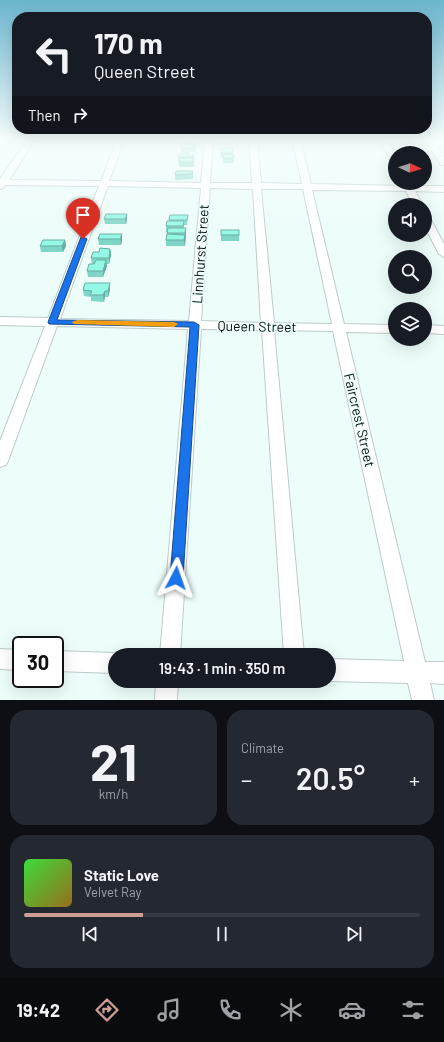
<!DOCTYPE html>
<meta charset="utf-8">
<style>
body{margin:0;font-family:Barlow,sans-serif;background:#242831;color:#f1f3f6;height:100vh;display:flex;flex-direction:column;font-size:15px;white-space:nowrap}
*{box-sizing:border-box;margin:0}
p{font-size:13px;color:#9ea1a6}
.icon{flex:none;width:22px;height:22px;fill:none;stroke:currentColor;stroke-width:2;stroke-linecap:round;stroke-linejoin:round}
.map{position:relative;height:700px;overflow:hidden}
.sheet{display:flex;flex-direction:column;gap:10px;padding:10px;background:#0d0f14;flex:1}
.sheet>*{flex:none}
.hud{position:absolute;left:12px;top:12px;width:420px;height:122px;border-radius:16px;box-shadow:0 4px 16px #0002;background:#171b24;color:#f1f3f6;overflow:hidden}
.needle{width:26px;rotate:93deg}
.controls{position:absolute;left:388px;top:146px;display:grid;gap:8px}
.controls a{display:grid;place-items:center;width:44px;height:44px;border-radius:50%;background:#171b24;box-shadow:0 4px 16px #0002;font-size:20px}
.speed{position:absolute;left:12px;top:636px;display:flex;gap:8px;font-size:20px;font-weight:700;text-align:center}
.speed>*{display:grid;place-content:center;width:52px;height:52px;border-radius:50%;background:#171b24;box-shadow:0 4px 16px #0002;line-height:1}
.speed .limit{border:2px solid #111;border-radius:6px;background:#fff;color:#111}
.pin{position:absolute;display:grid;place-items:center;width:34px;height:34px;color:#fff;margin:-41px -17px;border-radius:50% 50% 50% 0;rotate:-45deg;box-shadow:0 0 4px #0007}
.pin .icon{rotate:45deg}
.me{position:absolute;width:44px;margin:-22px;rotate:4deg;stroke-linejoin:round;filter:drop-shadow(0 0 3px #0008)}
.turn{display:flex;align-items:center;gap:14px;height:84px;padding:0 16px;font-size:18px}
.turn .icon{width:52px;height:52px;stroke-width:2.5}
.turn b{display:block;font-size:28px;line-height:34px}
.then{display:flex;align-items:center;height:38px;padding:0 16px;background:#0003;gap:8px;font-size:15px}
.big{font-size:30px;font-weight:600;line-height:1.1}
.sheet .tile{flex:1;display:flex;flex-direction:column;justify-content:center;gap:6px;min-width:0;padding:0 14px;border-radius:16px;background:#242831}
.sheet .dial{align-items:center;gap:0}
.dial b{font-size:52px;line-height:1}
.song{display:flex;align-items:center;gap:12px}
.cover{width:48px;height:48px;border-radius:6px;background:linear-gradient(135deg,hsl(120 70% 55%),hsl(40 70% 35%))}
.played{height:4px;border-radius:2px;background:linear-gradient(90deg,#cd9f94 30%,#363941 30%)}
.keys{display:flex;justify-content:space-around;direction:ltr}
.heat{display:flex;justify-content:space-between;align-items:center;font-size:22px;direction:ltr}
.sheet .tiles{flex:1;display:grid;gap:10px;grid-template-columns:1fr 1fr}
.tile:last-child{grid-column:span 2}
.trip{position:absolute;left:108px;top:648px;width:228px;height:40px;border-radius:20px;background:#171b24;box-shadow:0 4px 16px #0002;font-weight:600;line-height:40px;text-align:center}
.dock{display:flex;height:64px;justify-content:space-around;align-items:center;background:#090b0e;color:#9ea1a6}
.dock .icon{width:28px;height:28px}
.dock .selected{color:#cd9f94}
.dock b{font-size:18px;color:#f1f3f6}
.map>svg:first-child{display:block}
.lines{fill:none;stroke-linecap:round;stroke-linejoin:round}
.minor-casing{stroke:#bcccc9;stroke-width:2}
.minor{fill:#fff;fill-rule:evenodd}
.wall{fill:#7fd5c6}
.shaded-wall{fill:#68aea1}
.building{fill:#94f8e6;stroke:#68aea1}
.route{fill:#1a73e8;stroke:#114b97}
.slow{fill:#f59e0b}
.labels{text-anchor:middle;dominant-baseline:central;stroke-width:3;stroke-linejoin:round;paint-order:stroke}
.street-label{font-size:14px;fill:#0e1412;stroke:#ecfdfa}
</style>
<div class="map">
<svg width="444" height="700" viewBox="0 0 444 700">
<rect width="100%" height="100%" fill="#ecfdfa"/>
<g class="lines">
<defs>
<g id="minor">
<path d="M28,139H36L9,180L101,181L117,139H125L109,181L201,183L205,139H213L210,183H252L249,139H257L261,183L302,184L292,139H300L311,184L403,186L402,183H410L412,186H444V192L415,191L423,205H413L406,191L312,190L344,324L395,325V333L346,332L425,662H444V684L430,683L434,700H412L408,683L329,681V659L404,661L333,331L274,330L304,655H284L262,330L201,329L180,655H160L188,329L57,326L8,461L6,465L0,467V441L45,326L0,325V317L48,318L99,186L5,185L3,188L0,189V179ZM108,186L201,188L189,321L60,319ZM210,188L253,189L261,323L201,321ZM261,189H303L332,324L274,323Z"/>
<path d="M379,139H387L395,154V163L391,161Z"/>
<path d="M424,139H432L444,157V165H441Z"/>
<path d="M425,215L430,218L444,244V257L439,254L425,227Z"/>
<path d="M425,325L444,326V334L425,333Z"/>
<path d="M0,649L21,650V670L0,669Z"/>
<path d="M55,651L115,653L121,655H115V673L55,671Z"/>
<path d="M156,681H178L177,700H155Z"/>
</g>
</defs>
<use href="#minor" class="minor-casing"/>
<use href="#minor" class="minor"/>
</g>
<g class="wall">
<rect x="133" y="139" width="12" height="2"/>
<path d="M183,139H197L196,152H190V154L181,152V147L184,144Z"/>
<rect x="221" y="139" width="11" height="6"/>
<path d="M221,149L233,153L234,163H223V158H221Z"/>
<path d="M193,154V158H194V167H179L178,157Z"/>
<path d="M193,171V179L175,180V175Z"/>
<path d="M127,214V220L126,224H105L104,219Z"/>
<path d="M188,215L187,225H184V228H186V234L185,246H166V240L167,232H166V226L169,221V220Z"/>
<rect x="221" y="230" width="18" height="11"/>
<path d="M100,234L122,240L121,245H99L98,239Z"/>
<path d="M65,240L66,246L63,252H41L40,246Z"/>
<path d="M110,249L111,255L109,264H106L107,266L103,277H88L87,271L92,264L91,258L99,252Z"/>
<path d="M83,290H110L108,297H105L104,302L91,301V297L84,296Z"/>
</g>
<g class="shaded-wall">
<path d="M127,214V220L126,224L125,219Z"/>
<path d="M186,228V234L185,246L184,240Z"/>
<path d="M122,234V240L121,245L120,239Z"/>
<path d="M65,240L66,246L63,252L62,246Z"/>
<path d="M110,249L111,255L109,264V258Z"/>
<path d="M106,260L107,266L103,277V271Z"/>
<path d="M110,283V290L108,297V291Z"/>
<path d="M105,291V297L104,302L103,295Z"/>
</g>
<g class="building">
<path d="M185,139H196V142H192V143H184Z"/>
<rect x="221" y="139" width="11" height="1"/>
<path d="M181,144L196,145V147H190L189,149L181,147Z"/>
<path d="M224,147H232L233,153H221V149H224Z"/>
<path d="M179,154H193V157H178Z"/>
<path d="M223,154L234,155V158H223Z"/>
<path d="M179,158H194L193,162H179Z"/>
<path d="M176,171H193L192,174L175,175Z"/>
<path d="M106,214H127L125,219H104Z"/>
<path d="M170,215H188L187,220H169Z"/>
<path d="M167,221H184L183,226H166Z"/>
<path d="M168,228H186L185,233H167Z"/>
<rect x="221" y="230" width="18" height="5"/>
<path d="M100,234H122L120,239H98Z"/>
<path d="M167,234L185,235L184,240H166Z"/>
<path d="M43,240H65L62,246H40Z"/>
<path d="M100,248L110,249L109,258H91L93,252H99Z"/>
<path d="M96,260H106L103,271H87L89,264H94Z"/>
<path d="M85,283H110L108,291H105L103,295H90L92,291L83,290Z"/>
</g>
<linearGradient id="sky" x2="0" y2="1"><stop stop-color="#6bb5ce"/><stop offset="0.59" stop-color="#f6fefd"/><stop offset="1" stop-color="#f6fefd" stop-opacity="0"/></linearGradient>
<rect width="444" height="237" fill="url(#sky)"/>
<path class="route" d="M81,237H83L87,239L57,320L194,322L199,325L183,578L181,582L176,583L172,582L170,578L190,327L49,324L48,322Z"/>
<path class="slow" d="M77,320L174,322L178,324L174,327L74,324L72,322Z"/>
<g class="labels">
<g class="street-label">
<text transform="translate(200 254) rotate(-86)">Linnhurst Street</text>
<text transform="translate(257 326) rotate(1)">Queen Street</text>
<text transform="translate(360 420) rotate(77)">Faircrest Street</text>
</g>
</g>
</svg>
<div class="controls">
<a><svg class="needle" viewBox="-14 -14 28 28"><path d="M0-13l5 13h-10z" fill="#e53935"/><path d="M0 13l5-13h-10z" fill="#9ea1a6"/></svg></a>
<a><svg class="icon" aria-label="sound" viewBox="0 0 24 24"><path d="M4 9h4l5-4v14l-5-4H4zM17 9q2 3 0 6"/></svg></a>
<a><svg class="icon" aria-label="search" viewBox="0 0 24 24"><circle cx="10" cy="10" r="6"/><path d="M15 15l6 6"/></svg></a>
<a><svg class="icon" aria-label="layers" viewBox="0 0 24 24"><path d="M12 4l9 5-9 5-9-5zM3 14l9 5 9-5"/></svg></a>
</div>
<div class="speed"><div class="limit">30</div></div>
<div class="pin" style="left:83px;top:239px;background:#d93025"><svg class="icon" aria-label="arrive" viewBox="0 0 24 24"><path d="M6 21V4h12l-3 4 3 4H6"/></svg></div>
<svg class="me" style="left:176px;top:578px" viewBox="-20 -20 40 40"><path d="M0-17L14 15 0 8-14 15z" fill="#1a73e8" stroke="#fff" stroke-width="4"/></svg>
<div class="trip">19:43 · 1 min · 350 m</div>
<div class="hud">
<div class="turn"><svg class="icon" aria-label="left" viewBox="0 0 24 24"><path d="M17 20v-9H6M10 6l-5 5 5 5"/></svg><div><b>170 m</b>Queen Street</div></div>
<div class="then">Then<svg class="icon" aria-label="right" viewBox="0 0 24 24"><path d="M7 20v-9h11M14 6l5 5-5 5"/></svg></div>
</div>
</div>
<section class="sheet">
<div class="tiles">
<div class="tile dial"><b>21</b><p>km/h</p></div>
<div class="tile"><p>Climate</p>
<div class="heat"><a>−</a><b class="big">20.5°</b><a>+</a></div>
</div>
<div class="tile">
<div class="song"><i class="cover"></i><div><b>Static Love</b><p>Velvet Ray</p></div></div>
<div class="played"></div>
<div class="keys"><svg class="icon" aria-label="previous" viewBox="0 0 24 24"><path d="M18 5L8 12l10 7zM5 5v14"/></svg><svg class="icon" aria-label="pause" viewBox="0 0 24 24"><path d="M8 5v14M16 5v14"/></svg><svg class="icon" aria-label="next" viewBox="0 0 24 24"><path d="M6 5l10 7-10 7zM19 5v14"/></svg></div>
</div>
</div>
</section>
<nav class="dock">
<b>19:42</b>
<svg class="icon selected" aria-label="directions" viewBox="0 0 24 24"><path d="M12 3l9 9-9 9-9-9zM9 14v-3h6M13 9l2 2-2 2"/></svg>
<svg class="icon" aria-label="music" viewBox="0 0 24 24"><path d="M9 18V5l10-2v13"/><circle cx="6" cy="18" r="3"/><circle cx="16" cy="16" r="3"/></svg>
<svg class="icon" aria-label="phone" viewBox="0 0 24 24"><path d="M5 4h4l2 5-3 2q2 4 5 5l2-3 5 2v4C11 20 4 13 5 4z"/></svg>
<svg class="icon" aria-label="climate" viewBox="0 0 24 24"><path d="M12 3v18M4 7l16 10M4 17L20 7"/></svg>
<svg class="icon" aria-label="car" viewBox="0 0 24 24"><path d="M5 17H2v-5l4-1 3-4h7l3 4 3 1v5h-3M9 17h6M6 11h13"/><circle cx="7" cy="17" r="2"/><circle cx="17" cy="17" r="2"/></svg>
<svg class="icon" aria-label="filters" viewBox="0 0 24 24"><path d="M4 7h16M4 17h16"/><circle cx="9" cy="7" r="2"/><circle cx="15" cy="17" r="2"/></svg>
</nav>
